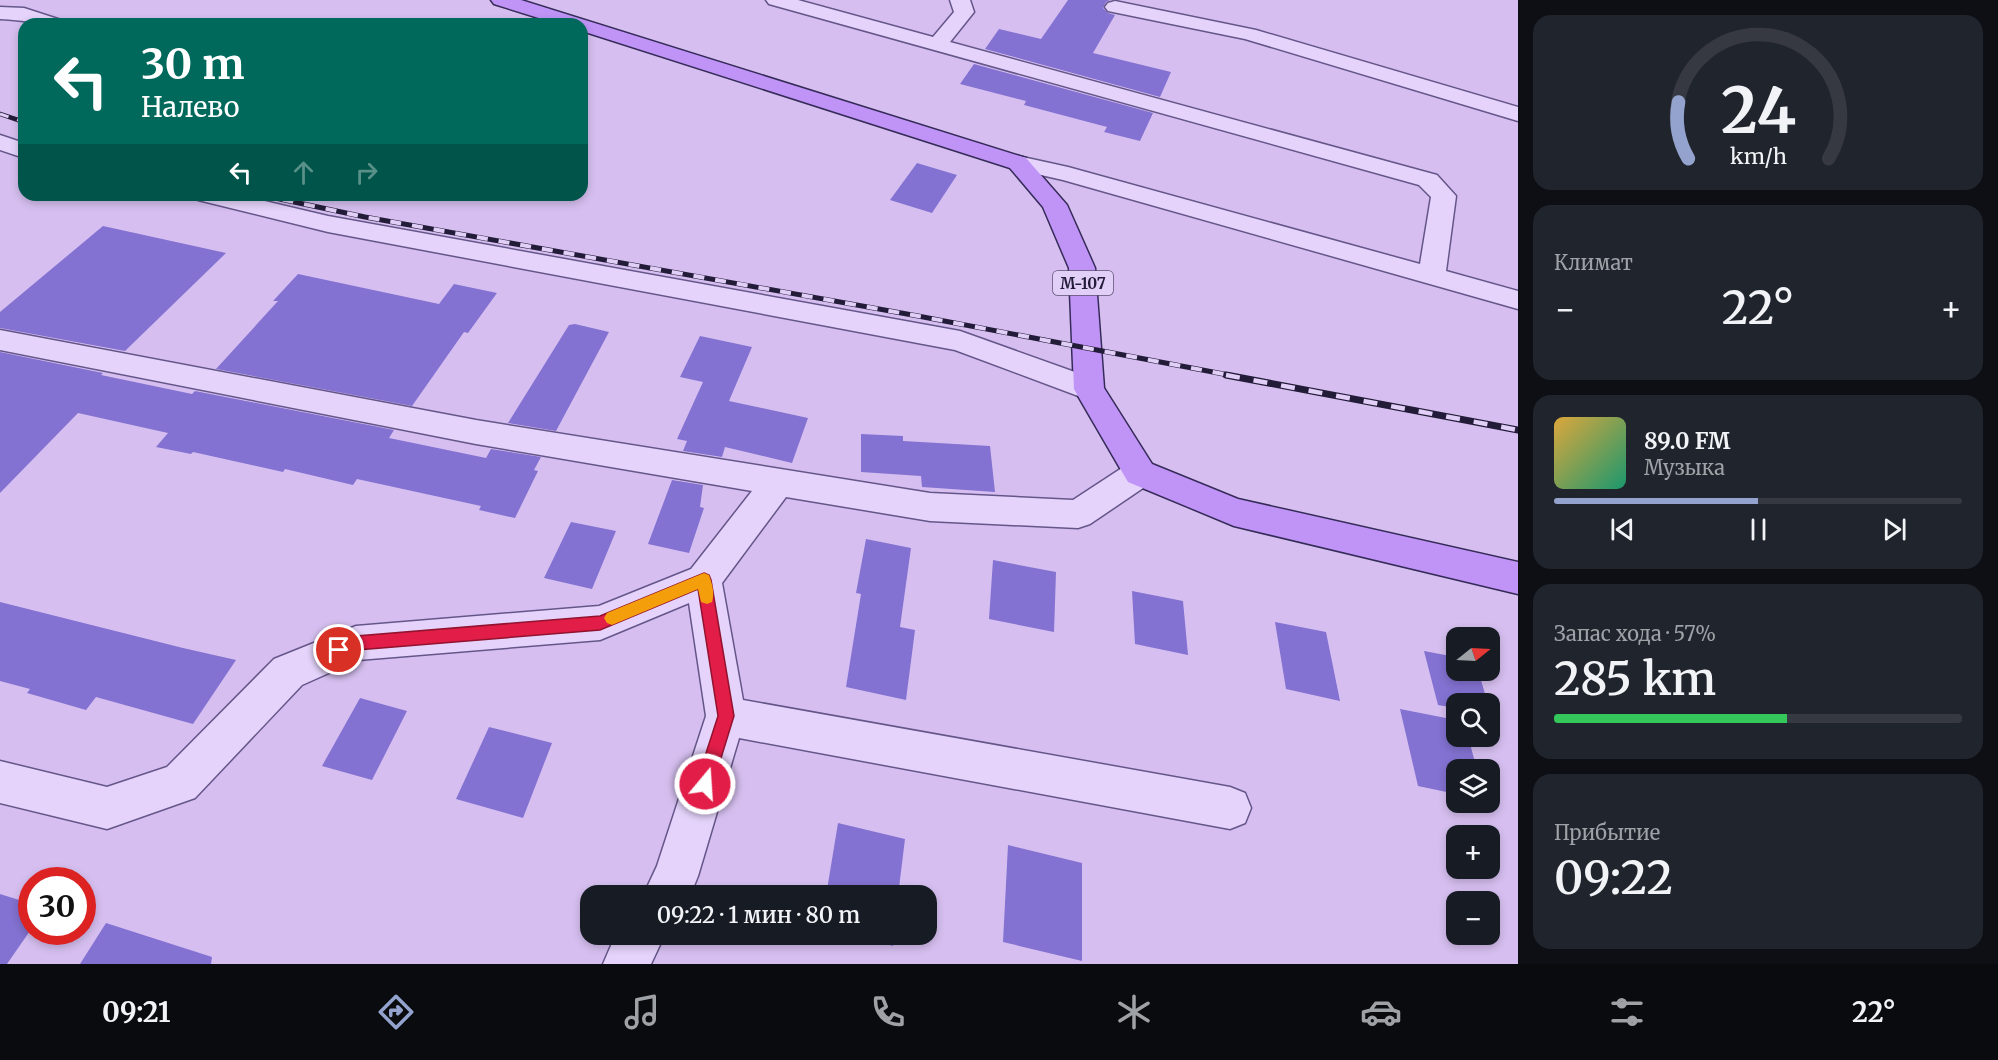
<!DOCTYPE html>
<html lang="ru">
<meta charset="utf-8">
<style>
body{margin:0;font-family:Merriweather,serif;background:#20242c;color:#f1f3f6;height:100vh;display:flex;flex-direction:column;font-size:22px;white-space:nowrap}
*{box-sizing:border-box;margin:0}
p{font-size:20px;color:#9ea1a6}
.icon{flex:none;width:33px;height:33px;fill:none;stroke:currentColor;stroke-width:2;stroke-linecap:round;stroke-linejoin:round}
.map{position:relative;flex:1;overflow:hidden}
.side{display:flex;flex-direction:column;gap:15px;padding:15px;background:#0d0f14;width:480px}
.side>*{flex:none}
.banner{position:absolute;left:18px;top:18px;width:570px;height:183px;border-radius:18px;box-shadow:0 3px 9px #0003;background:#00695c;color:#fff;overflow:hidden}
.needle{width:39px;rotate:72deg}
.tools{position:absolute;left:1446px;top:627px;display:grid;gap:12px}
.tools a{display:grid;place-items:center;width:54px;height:54px;border-radius:12px;background:#171b24;box-shadow:0 3px 9px #0003;font-size:30px}
.speed{position:absolute;left:18px;top:867px;display:flex;gap:12px;font-size:30px;font-weight:700;text-align:center}
.speed>*{display:grid;place-content:center;width:78px;height:78px;border-radius:50%;background:#171b24;box-shadow:0 3px 9px #0003;line-height:1}
.speed .limit{border:9px solid #d22;background:#fff;color:#111}
.pin{position:absolute;display:grid;place-items:center;width:51px;height:51px;color:#fff;margin:-26px;border:3px solid #fff;border-radius:50%;box-shadow:0 2px 6px #0007}
.me{position:absolute;width:66px;margin:-33px;rotate:18deg;stroke-linejoin:round;filter:drop-shadow(0 0 4px #0008)}
.turn{display:flex;align-items:center;gap:21px;height:126px;padding:0 24px;font-size:27px}
.turn .icon{width:78px;height:78px;stroke-width:2.5}
.turn b{display:block;font-size:42px;line-height:51px}
.lanes{display:flex;align-items:center;height:57px;padding:0 24px;background:#0003;justify-content:center;gap:30px;direction:ltr}
.lanes .off{opacity:.35}
.big{font-size:45px;font-weight:600;line-height:1.1}
.side .card{flex:1;display:flex;flex-direction:column;justify-content:center;gap:9px;min-width:0;padding:0 21px;border-radius:18px;background:#20242c}
.side .dial{align-items:center;gap:0}
.dial svg{height:156px;overflow:visible;fill:none;stroke:#363941;stroke-width:7;stroke-linecap:round;text-anchor:middle}
.dial text{fill:#f1f3f6;stroke:none}
.song{display:flex;align-items:center;gap:18px}
.cover{width:72px;height:72px;border-radius:9px;background:linear-gradient(135deg,hsl(40 70% 55%),hsl(160 70% 35%))}
.played{height:6px;border-radius:3px;background:linear-gradient(90deg,#94a3ce 50%,#363941 50%)}
.keys{display:flex;justify-content:space-around;direction:ltr}
.heat{display:flex;justify-content:space-between;align-items:center;font-size:33px;direction:ltr}
.charge{height:9px;border-radius:4px;background:linear-gradient(90deg,#34c759 57%,#363941 0)}
.trip{position:absolute;left:580px;top:885px;width:357px;height:60px;border-radius:18px;background:#171b24;box-shadow:0 3px 9px #0003;font-weight:600;line-height:60px;text-align:center}
.dock{display:flex;height:96px;justify-content:space-around;align-items:center;background:#090b0e;color:#9ea1a6}
.dock .icon{width:42px;height:42px}
.dock .on{color:#94a3ce}
.dock b{font-size:27px;color:#f1f3f6}
main{display:flex;flex:1;min-height:0}
.map>svg:first-child{display:block}
.building{fill:#8372d1}
.lines{fill:none;stroke-linecap:round;stroke-linejoin:round}
.minor-casing{stroke:#65568a;stroke-width:3}
.major-casing{stroke:#352b58;stroke-width:3}
.minor{fill:#e5d3fb;fill-rule:evenodd}
.major{fill:#c094f7;fill-rule:evenodd}
.rail-far2-casing{stroke:#231c39;stroke-width:4.5}
.rail-far1-casing{stroke:#231c39;stroke-width:5}
.rail-casing{stroke:#231c39;stroke-width:7}
.rail-far2{stroke:#e2cff7;stroke-width:3;stroke-dasharray:9;stroke-linecap:butt}
.rail-far1{stroke:#e2cff7;stroke-width:4;stroke-dasharray:11;stroke-linecap:butt}
.rail{stroke:#e2cff7;stroke-width:4.5;stroke-dasharray:14;stroke-linecap:butt}
.route{fill:#e11d48;stroke:#92132f;stroke-width:1.5}
.slow{fill:#f59e0b}
.labels{text-anchor:middle;dominant-baseline:central;stroke-width:6;stroke-linejoin:round;paint-order:stroke}
.shield{fill:#e2cff7;stroke:#5c5272;stroke-width:1.5}
.shield-label{font-size:15px;font-weight:bold;fill:#231c39}
</style>
<main>
<div class="map">
<svg width="1518" height="964" viewBox="0 0 1518 964">
<rect width="100%" height="100%" fill="#d6bff0"/>
<g class="building">
<path d="M1068,0H1110L1106,2L1103,8L1108,13L1115,15L1093,53L1171,72L1160,97L985,49L999,29L1041,39Z"/>
<path d="M974,64L1153,113L1140,141L1104,132L1107,127L1024,105L1026,101L960,84Z"/>
<path d="M917,163L957,175L932,213L890,200Z"/>
<path d="M103,226L226,253L125,351L0,328V312Z"/>
<path d="M298,274L439,304L454,284L497,293L468,333L464,332L412,406L216,369L278,301H273Z"/>
<path d="M575,324L609,332L556,431L508,423L569,325Z"/>
<path d="M700,336L752,347L729,401L808,418L792,463L725,447L722,457L683,451L687,441L677,439L703,382L680,377Z"/>
<path d="M0,352L103,373L101,375L192,394L195,391L394,430L389,438L486,458L491,449L541,457L534,470L538,471L515,518L479,510L481,506L357,479L353,485L285,469L283,472L193,452L191,454L156,447L168,433L78,413L0,493Z"/>
<path d="M861,434L903,436V441L990,446L995,492L922,487L921,476L861,472Z"/>
<path d="M672,480L703,485L700,507L704,508L689,553L648,544Z"/>
<path d="M571,522L616,531L592,589L544,578Z"/>
<path d="M866,539L911,548L900,627L915,630L906,700L846,687L861,594L856,593Z"/>
<path d="M993,560L1056,572L1054,632L989,619Z"/>
<path d="M1132,591L1183,601L1188,655L1135,644Z"/>
<path d="M0,602L183,648L236,660L193,724L96,697L86,710L27,693L30,689L0,681Z"/>
<path d="M1275,622L1326,632L1340,701L1286,689Z"/>
<path d="M1424,651L1456,657V670H1478L1488,704H1456V708L1438,705Z"/>
<path d="M360,698L407,711L372,780L322,766Z"/>
<path d="M1400,709L1456,720V736H1468L1477,770H1456V794L1418,786Z"/>
<path d="M489,727L552,743L523,818L456,799Z"/>
<path d="M838,823L905,839L898,896H826Z"/>
<path d="M1008,845L1082,863V961L1003,942Z"/>
<path d="M0,894L32,904V928L7,964H0Z"/>
<path d="M106,923L212,957L211,964H80Z"/>
<path d="M849,934H894L893,946Z"/>
</g>
<g class="lines">
<defs>
<g id="minor">
<path d="M766,0H798L933,37L954,12L950,0H970L974,12L950,42L1437,175L1456,196L1446,271L1518,291V309L1063,180L1010,168L1006,163L1010,158L1018,156L1068,167L1420,264L1431,197L1419,185L769,4Z"/>
<path d="M1115,1L1256,30L1518,107V121L1245,39L1108,11L1105,7L1108,3Z"/>
<path d="M0,7L24,8L61,20L64,24C41,24 22,20 0,19Z"/>
<path d="M0,135L24,143V158L0,150Z"/>
<path d="M195,195H239L328,216L960,331L1100,381L1104,389L1100,397L1089,400L955,350L328,232L198,200Z"/>
<path d="M0,330L476,420L930,493L1073,500L1128,464L1140,460L1152,464L1156,473L1152,482L1090,524L1078,528L930,521L786,497L722,583L743,700L1230,787L1245,793L1251,808L1245,823L1230,829L739,738L698,876L690,896H643L657,866L706,716L689,603L600,640L358,660L302,685L195,798L107,829L0,803V761L107,787L167,767L274,659L356,626L599,606L691,569L752,491L476,444L0,350Z"/>
<path d="M616,934H665L651,964H603Z"/>
</g>
<path id="major" d="M491,0H521L1026,158L1067,205L1095,268L1104,388L1152,464L1238,499L1518,562V594L1234,526L1128,482L1074,389L1069,268L1043,207L1010,168L582,31V24H558L494,4Z"/>
</defs>
<use href="#minor" class="minor-casing"/>
<use href="#major" class="major-casing"/>
<use href="#minor" class="minor"/>
<use href="#major" class="major"/>
<defs>
<path id="rail-far2" d="M0,114L24,122"/>
<path id="rail-far1" d="M261,195L365,217L918,316L1234,376"/>
<path id="rail" d="M1226,375L1518,430"/>
</defs>
<use href="#rail-far2" class="rail-far2-casing"/>
<use href="#rail-far1" class="rail-far1-casing"/>
<use href="#rail" class="rail-casing"/>
<use href="#rail-far2" class="rail-far2"/>
<use href="#rail-far1" class="rail-far1"/>
<use href="#rail" class="rail"/>
</g>
<path class="route" d="M704,573L709,575L711,580L734,716L713,784L711,790L705,793L698,790L696,784L718,716L698,589L600,630L357,650L339,657L333,655L331,650L333,645L356,636L600,616Z"/>
<path class="slow" d="M704,573L709,575C712,583 715,594 712,602L707,604L701,602L698,589L612,625L607,623L604,618L607,613Z"/>
<g class="labels">
<rect class="shield" x="1053" y="271" width="60" height="24" rx="4.5"/>
<g class="shield-label">
<text x="1083" y="283">М-107</text>
</g>
</g>
</svg>
<div class="tools">
<a><svg class="needle" viewBox="-14 -14 28 28"><path d="M0-13l5 13h-10z" fill="#e53935"/><path d="M0 13l5-13h-10z" fill="#9ea1a6"/></svg></a>
<a><svg class="icon" aria-label="search" viewBox="0 0 24 24"><circle cx="10" cy="10" r="6"/><path d="M15 15l6 6"/></svg></a>
<a><svg class="icon" aria-label="layers" viewBox="0 0 24 24"><path d="M12 4l9 5-9 5-9-5zM3 14l9 5 9-5"/></svg></a>
<a>+</a>
<a>−</a>
</div>
<div class="speed"><div class="limit">30</div></div>
<div class="pin" style="left:339px;top:650px;background:#d93025"><svg class="icon" aria-label="arrive" viewBox="0 0 24 24"><path d="M6 21V4h12l-3 4 3 4H6"/></svg></div>
<svg class="me" style="left:705px;top:784px" viewBox="-20 -20 40 40"><circle r="17" fill="#e11d48" stroke="#fff" stroke-width="3"/><path d="M0-11L8 9 0 5-8 9z" fill="#fff"/></svg>
<div class="trip">09:22 · 1 мин · 80 m</div>
<div class="banner">
<div class="turn"><svg class="icon" aria-label="left" viewBox="0 0 24 24"><path d="M17 20v-9H6M10 6l-5 5 5 5"/></svg><div><b>30 m</b>Налево</div></div>
<div class="lanes"><svg class="icon" aria-label="left" viewBox="0 0 24 24"><path d="M17 20v-9H6M10 6l-5 5 5 5"/></svg><svg class="icon off" aria-label="ahead" viewBox="0 0 24 24"><path d="M12 20V5M6 11l6-6 6 6"/></svg><svg class="icon off" aria-label="right" viewBox="0 0 24 24"><path d="M7 20v-9h11M14 6l5 5-5 5"/></svg></div>
</div>
</div>
<section class="side">
<div class="card dial"><svg viewBox="0 0 100 80">
<path d="M14 69A42 42 0 1 1 86 69"/>
<path d="M14 69A42 42 0 0 1 9 40" stroke="#94a3ce"/>
<text x="50" y="56" font-size="32" font-weight="700">24</text>
<text x="50" y="72" font-size="11">km/h</text>
</svg></div>
<div class="card"><p>Климат</p>
<div class="heat"><a>−</a><b class="big">22°</b><a>+</a></div>
</div>
<div class="card">
<div class="song"><i class="cover"></i><div><b>89.0 FM</b><p>Музыка</p></div></div>
<div class="played"></div>
<div class="keys"><svg class="icon" aria-label="previous" viewBox="0 0 24 24"><path d="M18 5L8 12l10 7zM5 5v14"/></svg><svg class="icon" aria-label="pause" viewBox="0 0 24 24"><path d="M8 5v14M16 5v14"/></svg><svg class="icon" aria-label="next" viewBox="0 0 24 24"><path d="M6 5l10 7-10 7zM19 5v14"/></svg></div>
</div>
<div class="card"><p>Запас хода · 57%</p><b class="big">285 km</b><div class="charge"></div></div>
<div class="card"><p>Прибытие</p><b class="big">09:22</b></div>
</section>
</main>
<nav class="dock">
<b>09:21</b>
<svg class="icon on" aria-label="directions" viewBox="0 0 24 24"><path d="M12 3l9 9-9 9-9-9zM9 14v-3h6M13 9l2 2-2 2"/></svg>
<svg class="icon" aria-label="music" viewBox="0 0 24 24"><path d="M9 18V5l10-2v13"/><circle cx="6" cy="18" r="3"/><circle cx="16" cy="16" r="3"/></svg>
<svg class="icon" aria-label="phone" viewBox="0 0 24 24"><path d="M5 4h4l2 5-3 2q2 4 5 5l2-3 5 2v4C11 20 4 13 5 4z"/></svg>
<svg class="icon" aria-label="climate" viewBox="0 0 24 24"><path d="M12 3v18M4 7l16 10M4 17L20 7"/></svg>
<svg class="icon" aria-label="car" viewBox="0 0 24 24"><path d="M5 17H2v-5l4-1 3-4h7l3 4 3 1v5h-3M9 17h6M6 11h13"/><circle cx="7" cy="17" r="2"/><circle cx="17" cy="17" r="2"/></svg>
<svg class="icon" aria-label="filters" viewBox="0 0 24 24"><path d="M4 7h16M4 17h16"/><circle cx="9" cy="7" r="2"/><circle cx="15" cy="17" r="2"/></svg>
<b>22°</b>
</nav>
